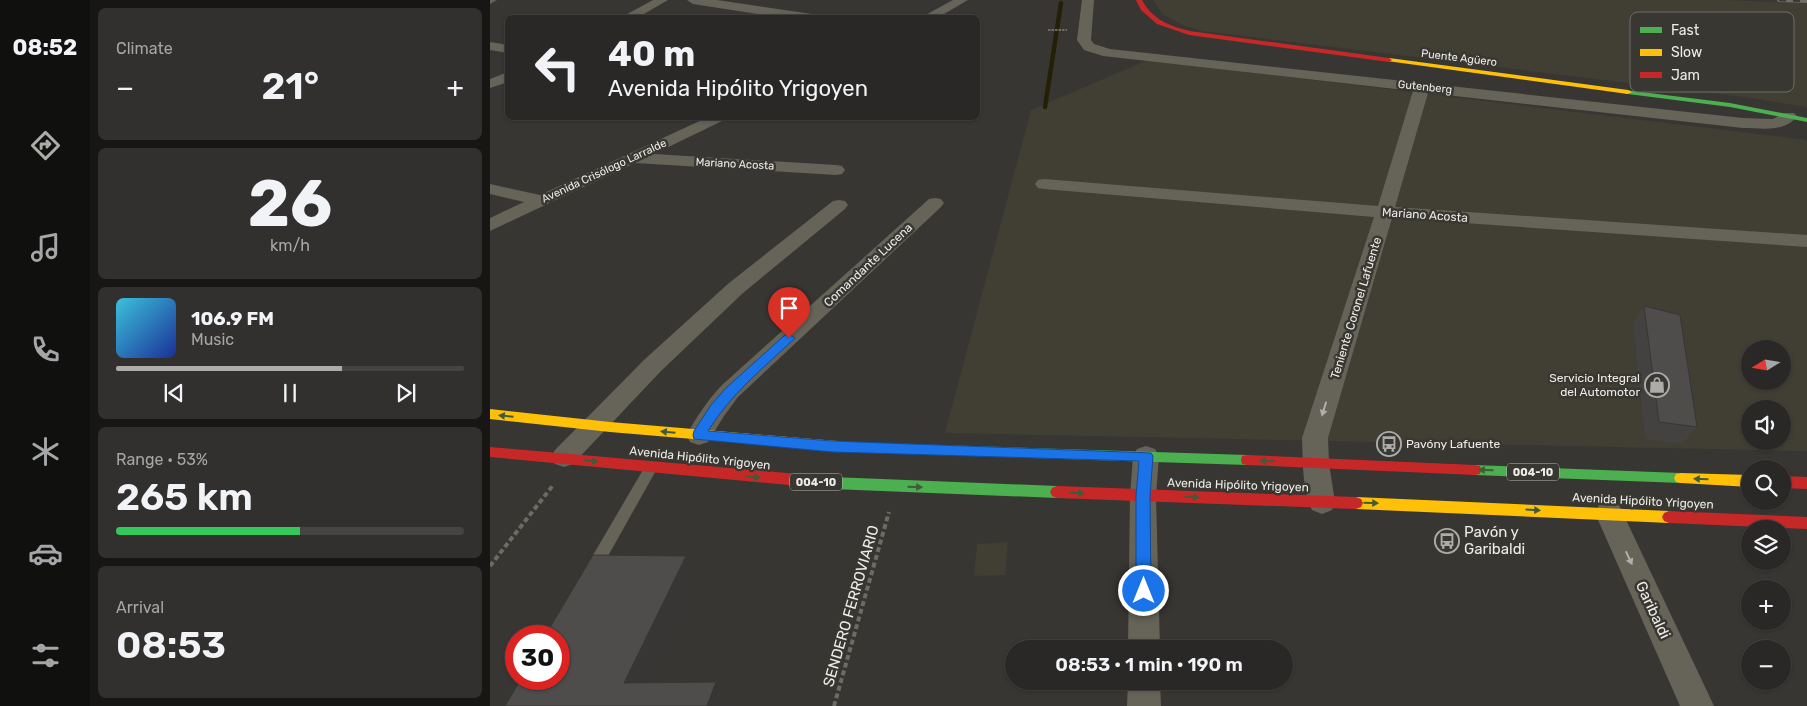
<!DOCTYPE html>
<meta charset="utf-8">
<style>
body{margin:0;font-family:Rubik,sans-serif;background:#31302e;color:#f1f3f6;height:100vh;display:flex;flex-direction:column;font-size:19px;white-space:nowrap}
*{box-sizing:border-box;margin:0}
p{font-size:16px;color:#a5a6a7}
.icon{flex:none;width:28px;height:28px;fill:none;stroke:currentColor;stroke-width:2;stroke-linecap:round;stroke-linejoin:round}
.map{position:relative;flex:1;overflow:hidden}
.panel{display:flex;flex-direction:column;gap:8px;padding:8px;background:#171615;width:400px}
.panel>*{flex:none}
.guide{position:absolute;left:15px;top:15px;width:475px;height:105px;border-radius:8px;box-shadow:0 1px 4px #0004,0 0 0 1px #454443;background:#292826;color:#f1f3f6;overflow:hidden}
.needle{width:32px;rotate:259deg}
.tools{position:absolute;left:1251px;top:340px;display:grid;gap:10px}
.tools a{display:grid;place-items:center;width:50px;height:50px;border-radius:50%;background:#292826;box-shadow:0 1px 4px #0004,0 0 0 1px #454443;font-size:25px}
.speed{position:absolute;left:15px;top:625px;display:flex;gap:10px;font-size:25px;font-weight:700;text-align:center}
.speed>*{display:grid;place-content:center;width:65px;height:65px;border-radius:50%;background:#292826;box-shadow:0 1px 4px #0004,0 0 0 1px #454443;line-height:1}
.speed .limit{border:8px solid #d22;background:#fff;color:#111}
.pin{position:absolute;display:grid;place-items:center;width:42px;height:42px;color:#fff;margin:-51px -21px;border-radius:50% 50% 50% 0;rotate:-45deg;box-shadow:0 0 5px #0007}
.pin .icon{rotate:45deg}
.me{position:absolute;width:55px;margin:-28px;rotate:0deg;stroke-linejoin:round;filter:drop-shadow(0 0 4px #0008)}
.turn{display:flex;align-items:center;gap:18px;height:105px;padding:0 20px;font-size:22px}
.turn .icon{width:65px;height:65px;stroke-width:2.5}
.turn b{display:block;font-size:35px;line-height:42px}
.big{font-size:38px;font-weight:600;line-height:1.1}
.panel .card{flex:1;display:flex;flex-direction:column;justify-content:center;gap:8px;min-width:0;padding:0 18px;border-radius:8px;background:#31302e}
.panel .dial{align-items:center;gap:0}
.dial b{font-size:65px;line-height:1}
.song{display:flex;align-items:center;gap:15px}
.cover{width:60px;height:60px;border-radius:8px;background:linear-gradient(135deg,hsl(190 70% 55%),hsl(230 70% 35%))}
.played{height:5px;border-radius:2px;background:linear-gradient(90deg,#adaca9 65%,#454443 65%)}
.keys{display:flex;justify-content:space-around;direction:ltr}
.heat{display:flex;justify-content:space-between;align-items:center;font-size:28px;direction:ltr}
.charge{height:8px;border-radius:4px;background:linear-gradient(90deg,#34c759 53%,#454443 0)}
.trip{position:absolute;left:515px;top:640px;width:288px;height:50px;border-radius:25px;background:#292826;box-shadow:0 1px 4px #0004,0 0 0 1px #454443;font-weight:600;line-height:50px;text-align:center}
main{display:flex;flex:1;min-height:0}
.menu{display:flex;flex-direction:column;width:90px;justify-content:space-around;align-items:center;background:#10100f;color:#a5a6a7}
.menu .icon{width:35px;height:35px}
.menu .active{color:#adaca9}
.menu b{font-size:22px;color:#f1f3f6}
.map>svg:first-child{display:block}
.built{fill:#413f33;fill-rule:evenodd}
.lines{fill:none;stroke-linecap:round;stroke-linejoin:round}
.stream{stroke:#241f07;stroke-width:4.5}
.path-far1{stroke:#6d6b63;stroke-width:2;stroke-dasharray:2.5 1;stroke-linecap:butt}
.path{stroke:#6d6b63;stroke-width:4;stroke-dasharray:5 3;stroke-linecap:butt}
.lane{fill:#666459;fill-rule:evenodd}
.street{fill:#666459;fill-rule:evenodd}
.fast{fill:#4caf50;fill-rule:evenodd}
.slow{fill:#ffc107;fill-rule:evenodd}
.jam{fill:#c62828;fill-rule:evenodd}
.rail-casing{stroke:#6f6d66;stroke-width:4}
.rail{stroke:#393731;stroke-width:2.5;stroke-dasharray:7;stroke-linecap:butt}
.wall{fill:#434240}
.shaded-wall{fill:#373634}
.building{fill:#4e4d4b;stroke:#373634}
.oneway{fill:#b0afa8}
.oneway2{fill:#3f5b3a}
.route{fill:#1a73e8;stroke:#114b97}
.labels{text-anchor:middle;dominant-baseline:central;stroke-width:5;stroke-linejoin:round;paint-order:stroke}
.far-street-label{font-size:11px;fill:#edece8;stroke:#393731}
.shield{fill:#393731;stroke:#b7b6b1;stroke-width:1}
.shield-label{font-size:11px;font-weight:bold;fill:#edece8}
.street-label{font-size:12px;fill:#edece8;stroke:#393731}
.poi-label{font-size:12px;fill:#edece8;stroke:#393731;text-anchor:end}
.near-poi-label{font-size:15px;fill:#edece8;stroke:#393731;text-anchor:start}
.near-street-label{font-size:15px;fill:#edece8;stroke:#393731}
.key{fill:#393731;stroke:#6f6d68;stroke-width:1}
.key-label{font-size:14px;fill:#edece8}
</style>
<main>
<nav class="menu">
<b>08:52</b>
<svg class="icon active" aria-label="directions" viewBox="0 0 24 24"><path d="M12 3l9 9-9 9-9-9zM9 14v-3h6M13 9l2 2-2 2"/></svg>
<svg class="icon" aria-label="music" viewBox="0 0 24 24"><path d="M9 18V5l10-2v13"/><circle cx="6" cy="18" r="3"/><circle cx="16" cy="16" r="3"/></svg>
<svg class="icon" aria-label="phone" viewBox="0 0 24 24"><path d="M5 4h4l2 5-3 2q2 4 5 5l2-3 5 2v4C11 20 4 13 5 4z"/></svg>
<svg class="icon" aria-label="climate" viewBox="0 0 24 24"><path d="M12 3v18M4 7l16 10M4 17L20 7"/></svg>
<svg class="icon" aria-label="car" viewBox="0 0 24 24"><path d="M5 17H2v-5l4-1 3-4h7l3 4 3 1v5h-3M9 17h6M6 11h13"/><circle cx="7" cy="17" r="2"/><circle cx="17" cy="17" r="2"/></svg>
<svg class="icon" aria-label="filters" viewBox="0 0 24 24"><path d="M4 7h16M4 17h16"/><circle cx="9" cy="7" r="2"/><circle cx="15" cy="17" r="2"/></svg>
</nav>
<section class="panel">
<div class="card"><p>Climate</p>
<div class="heat"><a>−</a><b class="big">21°</b><a>+</a></div>
</div>
<div class="card dial"><b>26</b><p>km/h</p></div>
<div class="card">
<div class="song"><i class="cover"></i><div><b>106.9 FM</b><p>Music</p></div></div>
<div class="played"></div>
<div class="keys"><svg class="icon" aria-label="previous" viewBox="0 0 24 24"><path d="M18 5L8 12l10 7zM5 5v14"/></svg><svg class="icon" aria-label="pause" viewBox="0 0 24 24"><path d="M8 5v14M16 5v14"/></svg><svg class="icon" aria-label="next" viewBox="0 0 24 24"><path d="M6 5l10 7-10 7zM19 5v14"/></svg></div>
</div>
<div class="card"><p>Range · 53%</p><b class="big">265 km</b><div class="charge"></div></div>
<div class="card"><p>Arrival</p><b class="big">08:53</b></div>
</section>
<div class="map">
<svg width="1317" height="706" viewBox="0 0 1317 706">
<rect width="100%" height="100%" fill="#373633"/>
<g class="built">
<path d="M663,0H1232L1317,3V107L1254,97L712,31L695,26L673,15Z"/>
<path d="M658,60L1317,140V451L455,433L541,110ZM1260,349H1292V381H1260ZM1260,409H1292V441H1260Z"/>
<path d="M518,542L515,575L484,576L487,544Z"/>
</g>
<g class="lines">
<path class="stream" d="M555,107L571,3"/>
<path class="path-far1" d="M558,30H577"/>
<g class="path">
<path d="M0,566L64,484"/>
<path d="M344,706L399,512"/>
</g>
<path class="lane" d="M162,462L167,463L168,467L109,572L104,574L99,572L97,567L99,562L157,463Z"/>
<g class="street">
<path d="M0,0H7L0,4Z"/>
<path d="M163,0H178L147,18H130Z"/>
<path d="M197,0H227L322,14L328,18H294L203,4Z"/>
<path d="M463,0H478L447,18H430Z"/>
<path d="M592,0H604L601,40L604,44L620,49L1253,118L1283,119L1294,113H1304L1307,116C1295,133 1271,128 1253,128L938,93L905,207L1317,235V247L902,218L838,438L839,463L845,502L842,510L832,514L822,510C812,489 813,461 812,438L884,217L554,189L548,188L545,184L548,180L554,179L888,206L923,91L613,56L594,50L587,40Z"/>
<path d="M0,42L18,45V53L0,50Z"/>
<path d="M18,72V82L0,88V79Z"/>
<path d="M216,118H235L232,121L164,154L346,165L352,166L355,170L352,174L346,175L145,163L0,231V218L34,202L0,194V184L50,195Z"/>
<path d="M445,198L451,199L454,203L451,207L248,397L234,416L218,442L209,445L200,442L197,435C206,417 218,400 232,385L439,199Z"/>
<path d="M349,200L355,201L358,205L355,209L253,293L171,371L83,464L74,467L65,464L61,457L65,450L155,359L239,283L343,201Z"/>
<path d="M656,446L665,449L669,456L666,496L670,649H638L640,496L643,456L647,449Z"/>
<path d="M1119,501L1129,505L1224,706H1190L1105,513L1109,505Z"/>
<path d="M638,681H670L671,706H637Z"/>
</g>
<g class="fast">
<path d="M1135,90L1240,103L1317,118V122L1240,107L1138,94H1135Z"/>
<path d="M359,442L757,455L762,456L763,460L762,464L757,465L359,452L355,451L353,447L355,443Z"/>
<path d="M985,465L1191,473L1196,474L1198,478L1196,482L1191,483L985,475L980,474L979,470L980,466Z"/>
<path d="M342,477L567,486L572,488L574,492L572,496L567,498L342,489L337,487L335,483L337,479Z"/>
</g>
<g class="slow">
<path d="M899,58L1138,90L1142,92L1138,94L897,61V59Z"/>
<path d="M0,409L120,422L359,442L363,443L365,447L363,451L359,452L120,432L0,419Z"/>
<path d="M1191,473L1260,475V487L1191,483L1186,482L1184,478L1186,474Z"/>
<path d="M866,497L1179,511L1184,513L1186,517L1184,521L1179,523L866,509L861,507L859,503L861,499Z"/>
</g>
<g class="jam">
<path d="M646,0H652C662,19 679,26 700,31L899,58L902,60L899,62L699,35L667,24L651,10Z"/>
<path d="M0,447L342,477L347,479L349,483L347,487L342,489L0,457Z"/>
<path d="M757,455L985,465L990,466L991,470L990,474L985,475L757,465L752,464L751,460L752,456Z"/>
<path d="M1292,476L1317,477V489L1292,488Z"/>
<path d="M567,486L866,497L871,499L873,503L871,507L866,509L567,498L562,496L560,492L562,488Z"/>
<path d="M1179,511L1317,517V529L1179,523L1174,521L1172,517L1174,513Z"/>
</g>
<defs>
<path id="rail" d="M1289,0L1317,1"/>
</defs>
<use href="#rail" class="rail-casing"/>
<use href="#rail" class="rail"/>
</g>
<path class="wall" d="M1154,306L1207,427L1192,444L1155,439L1143,324Z"/>
<g class="shaded-wall">
<path d="M196,556L213,574L156,698L134,683Z"/>
<path d="M226,682L244,697L241,706H217Z"/>
</g>
<g class="building">
<path d="M1154,306L1190,315L1207,427L1169,422Z"/>
<path d="M103,555L196,556L134,683L226,682L217,706H15L31,679H69V636H55Z"/>
</g>
<defs><path id="oneway-solid" d="M-6-.8H1V-3.2L6.5 0L1 3.2V.8H-6Z" transform="scale(1.25)"/></defs>
<g class="oneway">
<use href="#oneway-solid" transform="translate(834 409) rotate(107)"/>
<use href="#oneway-solid" transform="translate(1139 558) rotate(65)"/>
</g>
<g class="oneway2">
<use href="#oneway-solid" transform="translate(16 416) rotate(-174)"/>
<use href="#oneway-solid" transform="translate(178 432) rotate(-175)"/>
<use href="#oneway-solid" transform="translate(101 461) rotate(6)"/>
<use href="#oneway-solid" transform="translate(777 461) rotate(-178)"/>
<use href="#oneway-solid" transform="translate(996 470) rotate(-178)"/>
<use href="#oneway-solid" transform="translate(263 477) rotate(6)"/>
<use href="#oneway-solid" transform="translate(1211 479) rotate(-178)"/>
<use href="#oneway-solid" transform="translate(425 487) rotate(2)"/>
<use href="#oneway-solid" transform="translate(587 493) rotate(2)"/>
<use href="#oneway-solid" transform="translate(702 497) rotate(2)"/>
<use href="#oneway-solid" transform="translate(881 503) rotate(2)"/>
<use href="#oneway-solid" transform="translate(1043 510) rotate(3)"/>
</g>
<path class="route" d="M299,334L305,338L303,340C272,369 240,395 218,431L342,441L661,453L663,456L660,496L661,591L659,596L654,598L648,596L646,591V496L649,461L342,452L204,439L203,435L204,431L221,405L236,388L295,335Z"/>
<defs>
<symbol id="shop-ring" viewBox="-11 -11 22 22"><circle r="9.5" fill="#393731" stroke="#adaca9" stroke-width="1.5"/><path d="M-5-2.5h2.3a2.7 3.5 0 0 1 5.4 0H5L5.5 6h-11ZM-1.5-2.5h3a1.5 2.3 0 0 0-3 0Z" fill="#adaca9"/></symbol>
<symbol id="bus-ring" viewBox="-11 -11 22 22"><circle r="9.5" fill="#393731" stroke="#adaca9" stroke-width="1.5"/><path d="M-5-6H5V4H4V6H2V4H-2V6H-4V4H-5ZM-3.5-4V0h7V-4ZM-3.5 1.2v1.5H-2V1.2ZM2 1.2v1.5H3.5V1.2Z" fill="#adaca9"/></symbol>
</defs>
<g fill-rule="evenodd">
<use href="#shop-ring" x="1153" y="371" width="28" height="28"/>
<use href="#bus-ring" x="885" y="430" width="28" height="28"/>
<use href="#bus-ring" x="943" y="527" width="28" height="28"/>
</g>
<g class="labels">
<g class="far-street-label">
<text transform="translate(969 58) rotate(7)">Puente Agüero</text>
<text transform="translate(935 87) rotate(6)">Gutenberg</text>
<text transform="translate(245 164) rotate(3)">Mariano Acosta</text>
<text transform="translate(114 171) rotate(-25)">Avenida Crisólogo Larralde</text>
</g>
<g class="shield">
<rect x="1017" y="463.5" width="52" height="17" rx="4"/>
<rect x="300" y="473.5" width="52" height="17" rx="4"/>
</g>
<g class="shield-label">
<text x="1043" y="472">004-10</text>
<text x="326" y="482">004-10</text>
</g>
<g class="street-label">
<text transform="translate(935 215) rotate(4)">Mariano Acosta</text>
<text transform="translate(378 265) rotate(-43)">Comandante Lucena</text>
<text transform="translate(866 308) rotate(-73)">Teniente Coronel Lafuente</text>
<text transform="translate(210 458) rotate(6)">Avenida Hipólito Yrigoyen</text>
<text transform="translate(748 485) rotate(2)">Avenida Hipólito Yrigoyen</text>
<text transform="translate(1153 501) rotate(3)">Avenida Hipólito Yrigoyen</text>
</g>
<g class="poi-label">
<text x="1150" y="378">Servicio Integral<tspan x="1150" dy="14">del Automotor</tspan></text>
<text x="916" y="444" text-anchor="start">Pavóny Lafuente</text>
</g>
<g class="near-poi-label">
<text x="974" y="532">Pavón y<tspan x="974" dy="17">Garibaldi</tspan></text>
</g>
<g class="near-street-label">
<text transform="translate(361 606) rotate(-74)">SENDERO FERROVIARIO</text>
<text transform="translate(1163 610) rotate(65)">Garibaldi</text>
</g>
</g>
<rect x="1140" y="12" width="164" height="80" rx="8" class="key"/>
<rect x="1150" y="27" width="22" height="6" fill="#4caf50"/>
<rect x="1150" y="49" width="22" height="7" fill="#ffc107"/>
<rect x="1150" y="72" width="22" height="6" fill="#c62828"/>
<g class="key-label">
<text x="1181" y="35">Fast</text>
<text x="1181" y="57">Slow</text>
<text x="1181" y="80">Jam</text>
</g>
</svg>
<div class="tools">
<a><svg class="needle" viewBox="-14 -14 28 28"><path d="M0-13l5 13h-10z" fill="#e53935"/><path d="M0 13l5-13h-10z" fill="#a5a6a7"/></svg></a>
<a><svg class="icon" aria-label="sound" viewBox="0 0 24 24"><path d="M4 9h4l5-4v14l-5-4H4zM17 9q2 3 0 6"/></svg></a>
<a><svg class="icon" aria-label="search" viewBox="0 0 24 24"><circle cx="10" cy="10" r="6"/><path d="M15 15l6 6"/></svg></a>
<a><svg class="icon" aria-label="layers" viewBox="0 0 24 24"><path d="M12 4l9 5-9 5-9-5zM3 14l9 5 9-5"/></svg></a>
<a>+</a>
<a>−</a>
</div>
<div class="speed"><div class="limit">30</div></div>
<div class="pin" style="left:299px;top:338px;background:#d93025"><svg class="icon" aria-label="arrive" viewBox="0 0 24 24"><path d="M6 21V4h12l-3 4 3 4H6"/></svg></div>
<svg class="me" style="left:654px;top:591px" viewBox="-20 -20 40 40"><circle r="17" fill="#1a73e8" stroke="#fff" stroke-width="3"/><path d="M0-11L8 9 0 5-8 9z" fill="#fff"/></svg>
<div class="trip">08:53 · 1 min · 190 m</div>
<div class="guide">
<div class="turn"><svg class="icon" aria-label="left" viewBox="0 0 24 24"><path d="M17 20v-9H6M10 6l-5 5 5 5"/></svg><div><b>40 m</b>Avenida Hipólito Yrigoyen</div></div>
</div>
</div>
</main>
